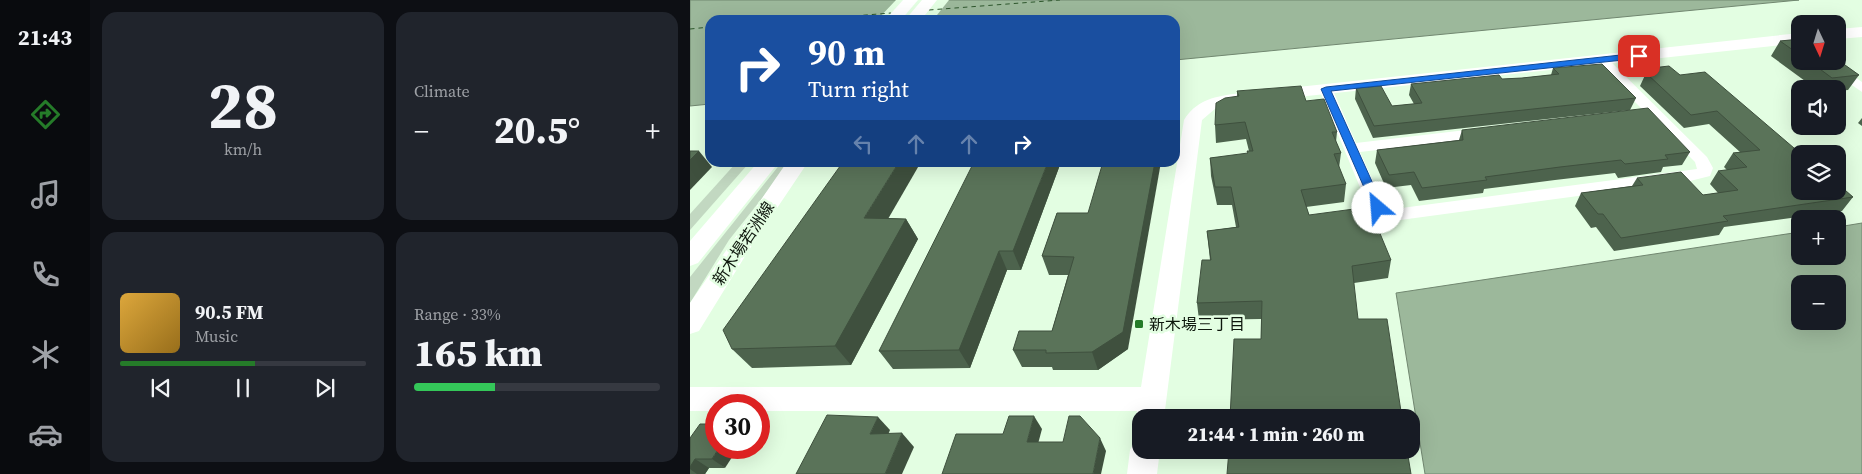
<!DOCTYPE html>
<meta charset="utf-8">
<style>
body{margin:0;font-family:"Source Serif 4","Noto Sans JP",serif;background:#20242c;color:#f1f3f6;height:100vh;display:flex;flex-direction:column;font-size:19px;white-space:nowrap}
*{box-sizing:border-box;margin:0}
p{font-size:16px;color:#9ea1a6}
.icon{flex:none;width:28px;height:28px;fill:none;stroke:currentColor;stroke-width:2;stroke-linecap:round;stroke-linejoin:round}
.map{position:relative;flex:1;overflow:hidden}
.drawer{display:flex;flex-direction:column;gap:12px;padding:12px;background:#0d0f14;width:600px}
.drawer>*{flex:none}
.banner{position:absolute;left:15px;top:15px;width:475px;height:152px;border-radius:15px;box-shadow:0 5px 20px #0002;background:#1a4fa0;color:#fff;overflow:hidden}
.needle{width:32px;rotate:176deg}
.buttons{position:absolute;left:1101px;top:15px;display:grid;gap:10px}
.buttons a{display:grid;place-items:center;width:55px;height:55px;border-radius:10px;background:#171b24;box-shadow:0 5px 20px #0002;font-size:25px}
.speed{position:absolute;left:15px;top:394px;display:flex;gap:10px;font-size:25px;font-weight:700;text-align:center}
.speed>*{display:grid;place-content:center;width:65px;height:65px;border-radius:50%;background:#171b24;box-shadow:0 5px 20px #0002;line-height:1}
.speed .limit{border:8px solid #d22;background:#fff;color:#111}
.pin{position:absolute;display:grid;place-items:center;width:42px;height:42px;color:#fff;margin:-21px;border-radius:10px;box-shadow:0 2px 8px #0006}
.me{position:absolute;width:55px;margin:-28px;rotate:333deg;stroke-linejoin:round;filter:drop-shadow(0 0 4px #0008)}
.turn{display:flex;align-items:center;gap:18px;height:105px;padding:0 20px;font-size:22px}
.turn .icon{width:65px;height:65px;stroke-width:2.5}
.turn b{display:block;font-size:35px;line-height:42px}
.lanes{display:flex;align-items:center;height:48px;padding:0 20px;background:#0003;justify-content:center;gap:25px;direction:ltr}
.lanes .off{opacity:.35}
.big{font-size:38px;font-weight:800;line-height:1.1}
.drawer .tile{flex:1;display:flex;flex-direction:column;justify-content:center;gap:8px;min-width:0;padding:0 18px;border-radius:15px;background:#20242c}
.drawer .dial{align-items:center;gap:0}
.dial b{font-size:65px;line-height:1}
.song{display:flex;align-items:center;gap:15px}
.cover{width:60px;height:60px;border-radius:8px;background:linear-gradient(135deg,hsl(40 70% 55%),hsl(40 70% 35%))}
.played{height:5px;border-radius:2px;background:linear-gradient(90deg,#257b29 55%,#363941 55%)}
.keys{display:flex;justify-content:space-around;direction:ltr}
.heat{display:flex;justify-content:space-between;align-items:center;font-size:28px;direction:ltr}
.charge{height:8px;border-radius:4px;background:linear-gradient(90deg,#34c759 33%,#363941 0)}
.drawer .tiles{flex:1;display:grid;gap:12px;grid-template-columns:repeat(2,1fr)}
.trip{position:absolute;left:442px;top:409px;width:288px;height:50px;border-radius:15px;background:#171b24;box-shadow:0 5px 20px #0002;font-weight:800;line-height:50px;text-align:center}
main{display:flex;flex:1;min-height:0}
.tabs{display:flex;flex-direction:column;width:90px;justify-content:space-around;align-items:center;background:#090b0e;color:#9ea1a6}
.tabs .icon{width:35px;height:35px}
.tabs .active{color:#257b29}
.tabs b{font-size:22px;color:#f1f3f6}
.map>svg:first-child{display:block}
.green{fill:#c2d8c1}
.water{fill:#9cb89b;stroke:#718770;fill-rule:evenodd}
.pier{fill:#e3fee2}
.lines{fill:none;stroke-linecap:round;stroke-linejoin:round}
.ferry{stroke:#2e572d;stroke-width:1;stroke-dasharray:4.5 4;stroke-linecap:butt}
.minor{fill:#fff;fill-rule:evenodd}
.tertiary{fill:#fff;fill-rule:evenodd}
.wall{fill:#4d634d}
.shaded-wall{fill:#3f503e}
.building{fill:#5a7359;stroke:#3f503e}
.route{fill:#1a73e8;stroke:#114b97}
.poi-dot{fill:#257b29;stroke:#e3fee2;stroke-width:2}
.labels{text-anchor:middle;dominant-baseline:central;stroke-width:5;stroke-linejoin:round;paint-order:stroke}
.street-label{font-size:16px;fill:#0d160c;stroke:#e3fee2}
.poi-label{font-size:16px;fill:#0d160c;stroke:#e3fee2;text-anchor:start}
</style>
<main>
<nav class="tabs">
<b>21:43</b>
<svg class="icon active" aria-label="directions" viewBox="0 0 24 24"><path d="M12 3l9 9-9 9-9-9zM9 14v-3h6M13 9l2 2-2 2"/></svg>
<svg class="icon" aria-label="music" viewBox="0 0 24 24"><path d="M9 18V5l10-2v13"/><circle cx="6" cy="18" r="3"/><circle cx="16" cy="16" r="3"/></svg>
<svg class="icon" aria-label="phone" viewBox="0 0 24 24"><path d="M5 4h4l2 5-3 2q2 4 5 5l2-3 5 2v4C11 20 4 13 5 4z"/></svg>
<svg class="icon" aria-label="climate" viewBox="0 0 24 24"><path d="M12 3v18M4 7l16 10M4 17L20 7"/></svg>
<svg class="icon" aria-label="car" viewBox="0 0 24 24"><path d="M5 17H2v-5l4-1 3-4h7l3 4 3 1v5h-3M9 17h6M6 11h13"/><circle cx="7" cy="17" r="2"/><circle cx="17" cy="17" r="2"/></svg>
</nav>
<section class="drawer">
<div class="tiles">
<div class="tile dial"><b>28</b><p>km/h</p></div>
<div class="tile"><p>Climate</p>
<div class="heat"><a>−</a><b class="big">20.5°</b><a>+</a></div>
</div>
<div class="tile">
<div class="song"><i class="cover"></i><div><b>90.5 FM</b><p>Music</p></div></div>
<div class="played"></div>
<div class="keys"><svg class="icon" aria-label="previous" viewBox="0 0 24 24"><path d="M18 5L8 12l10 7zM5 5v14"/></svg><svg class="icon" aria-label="pause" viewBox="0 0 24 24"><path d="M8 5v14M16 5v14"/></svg><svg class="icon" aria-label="next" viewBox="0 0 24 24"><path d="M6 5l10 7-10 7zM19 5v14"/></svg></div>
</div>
<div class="tile"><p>Range · 33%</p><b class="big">165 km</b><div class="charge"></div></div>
</div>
</section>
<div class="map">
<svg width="1172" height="474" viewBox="0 0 1172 474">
<rect width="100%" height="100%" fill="#e3fee2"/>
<g class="green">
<path d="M46,163H59L0,230V214Z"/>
<path d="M91,163H100L39,240L0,303V277Z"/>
</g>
<g class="water">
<path d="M0,0H1109L485,60V20H20V104L0,106Z"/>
<path d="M1172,223V474H735L706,293L1110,232V256H1148V227ZM1110,284H1148V321H1110Z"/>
</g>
<path class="pier" d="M206,0H259L243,20H187Z"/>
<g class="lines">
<g class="ferry">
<path d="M239,10L370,0"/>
<path d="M114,20L201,13"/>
<path d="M0,29L20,27"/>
</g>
<g class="minor">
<path d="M911,56L916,57L1017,157L1023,168L1020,176L1000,181L703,221L691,217L677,204L629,89L631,86H641L666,143L793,128L800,133L793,138L670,152L692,201L704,209L1007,169L1005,162L906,63L905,60L906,57Z"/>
<path d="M1127,61H1142L1172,82V92Z"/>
</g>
<g class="tertiary">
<path d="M213,0H228L211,20H195Z"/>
<path d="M232,0H247L231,20H215Z"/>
<path d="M1172,27V37L1148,39V29Z"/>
<path d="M1110,33V43L543,104L526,108L512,120L474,418H451V428L446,418L447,411H69V405H26V411H0V387H451L494,120C506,101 522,97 543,94Z"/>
<path d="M68,162H89L8,263L0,266V241Z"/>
<path d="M97,162H118L57,253L9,331L0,334V303Z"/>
<path d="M451,437V450H470L467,474H437L440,450L445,440Z"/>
</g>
</g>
<g class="wall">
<path d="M1110,39V61H1148L1169,75L1158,90L1148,91V89H1126L1081,56L1090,41Z"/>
<path d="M863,68L946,98L940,110L683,138L665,99L666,88L702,106L724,104L719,95L721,84L832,78L861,75Z"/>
<path d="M962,68L990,75L1163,197L1152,211L1034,227L1029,235L924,251L906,227L901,228L885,206L891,193L942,186L947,178L1013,195L1028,193L1020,184L1028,171L1037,170L1034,167L1043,153L1050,152L1019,124L994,128L950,86L956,73H960Z"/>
<path d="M547,91L616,101L647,132L646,142L651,153L649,168L656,184L654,202L616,207L619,215L701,260L698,278L664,283L571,339V319L509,320L507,303L520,260L517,231L546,227L542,205H527L521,176L520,158L558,154L557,151H559L556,139L526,143L525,125L547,96Z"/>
<path d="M1172,118V126L1168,123Z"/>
<path d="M772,130L1000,152L992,165L973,167L971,172L928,178L925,173L865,180L794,189L793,193L729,201L721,185L696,188L685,163L687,150L769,140Z"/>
<path d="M371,162L331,270H317L280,368L203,369L189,351Z"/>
<path d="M367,213L438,349L408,370H363L362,367H332L323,350L362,331L378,275H359L352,256Z"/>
<path d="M198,218L216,219L228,239L161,365L62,368L42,349Z"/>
<path d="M0,438L35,468H19L15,474H0Z"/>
</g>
<g class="shaded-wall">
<path d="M9,151L22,167L0,190V160Z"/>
<path d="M209,162H231L187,238L174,218Z"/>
<path d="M358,162H371L331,270L323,251Z"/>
<path d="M465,162H471L438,349L408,370L402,352Z"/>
<path d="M216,219L228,239L161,365L145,346Z"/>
<path d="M309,251L317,270L280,368L269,350Z"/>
<path d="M344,416L352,429L345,455L337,442Z"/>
<path d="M188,417L200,430L193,447L180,434Z"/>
<path d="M212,433L224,447L212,474H195Z"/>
<path d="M410,438L416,451L411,474H403Z"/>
<path d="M29,448H48L35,468L22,459Z"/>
<path d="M5,459L19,468L15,474H7L0,469V467Z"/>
</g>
<g class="building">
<path d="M1110,39V55L1090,41Z"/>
<path d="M1148,60L1169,75L1142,78L1119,61H1148Z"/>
<path d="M912,64L946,98L684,126L666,88L691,86L702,106L732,103L721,84L809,75L812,79L832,78L869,74L863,68Z"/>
<path d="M979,66L990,75L1015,72L1111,154H1110V191H1148V184L1163,197L1033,216L1038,221L931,238L913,214H908L891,193L953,185L947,178L991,172L1013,195L1048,190L1028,171L1057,167L1043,153L1070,150L1027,111L1001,115L956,73L966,72L962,68Z"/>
<path d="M611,86L616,101L634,99L647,132H642L651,153L644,154L656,184L611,190L619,215L679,207L701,260L662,266L668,319H697L712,418H540L544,339H571L572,301L507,303L512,260H521L517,231L549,227L541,187H525L520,158L558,153L557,151H563L555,122L525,125L526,103L535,98L549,96L547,91Z"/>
<path d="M958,108L1000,152L975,155L978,159L935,164L931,160L870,167L795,177L797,180L732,188L724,172L699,175L687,150L773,140L772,130Z"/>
<path d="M0,151H9L0,160Z"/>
<path d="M153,162H209L174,218L216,219L145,346L42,349L33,330Z"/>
<path d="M284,162H358L323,251H309L269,350L189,351Z"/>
<path d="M413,162H465L433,332L402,352L356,353V350H323L329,331H362L384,257L352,256L367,213H398Z"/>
<path d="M137,415L188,417L180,434L212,433L195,474H106Z"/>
<path d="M319,416H344L337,442H373L379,416H390L410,438L403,474H252L266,434H313Z"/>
<path d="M10,424H26V448H29L22,459H5L0,467V438Z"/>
<path d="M539,450H717L721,474H537Z"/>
</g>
<path class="route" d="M949,53L953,56L952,58L641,91L694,208L688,212L683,208L631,89L636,87Z"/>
<rect class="poi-dot" x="444" y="319" width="10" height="10" rx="2.5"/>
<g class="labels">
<g class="street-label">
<text transform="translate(53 243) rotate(-56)">新木場若洲線</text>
</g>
<g class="poi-label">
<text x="459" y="324">新木場三丁目</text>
</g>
</g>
</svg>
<div class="buttons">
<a><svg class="needle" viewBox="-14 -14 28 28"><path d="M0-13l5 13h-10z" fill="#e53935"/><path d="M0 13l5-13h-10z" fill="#9ea1a6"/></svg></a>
<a><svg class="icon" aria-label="sound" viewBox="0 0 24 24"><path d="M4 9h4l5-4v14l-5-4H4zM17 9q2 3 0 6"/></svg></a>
<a><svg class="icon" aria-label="layers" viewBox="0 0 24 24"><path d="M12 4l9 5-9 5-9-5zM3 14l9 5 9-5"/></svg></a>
<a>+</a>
<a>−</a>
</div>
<div class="speed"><div class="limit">30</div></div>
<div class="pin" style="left:949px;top:56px;background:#d93025"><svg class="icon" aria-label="arrive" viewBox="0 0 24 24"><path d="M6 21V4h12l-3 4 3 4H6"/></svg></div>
<svg class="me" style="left:688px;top:208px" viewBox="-20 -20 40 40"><circle r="19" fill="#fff"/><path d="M0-13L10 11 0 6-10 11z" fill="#1a73e8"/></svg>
<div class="trip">21:44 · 1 min · 260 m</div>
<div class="banner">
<div class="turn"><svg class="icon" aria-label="right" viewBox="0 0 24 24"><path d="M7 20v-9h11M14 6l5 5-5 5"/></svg><div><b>90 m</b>Turn right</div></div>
<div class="lanes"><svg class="icon off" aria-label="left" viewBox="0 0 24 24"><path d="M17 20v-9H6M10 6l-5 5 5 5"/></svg><svg class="icon off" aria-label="ahead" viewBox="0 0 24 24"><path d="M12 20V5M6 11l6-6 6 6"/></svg><svg class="icon off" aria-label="ahead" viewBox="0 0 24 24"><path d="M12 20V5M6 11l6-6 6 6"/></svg><svg class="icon" aria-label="right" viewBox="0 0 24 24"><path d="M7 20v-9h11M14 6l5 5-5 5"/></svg></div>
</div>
</div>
</main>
